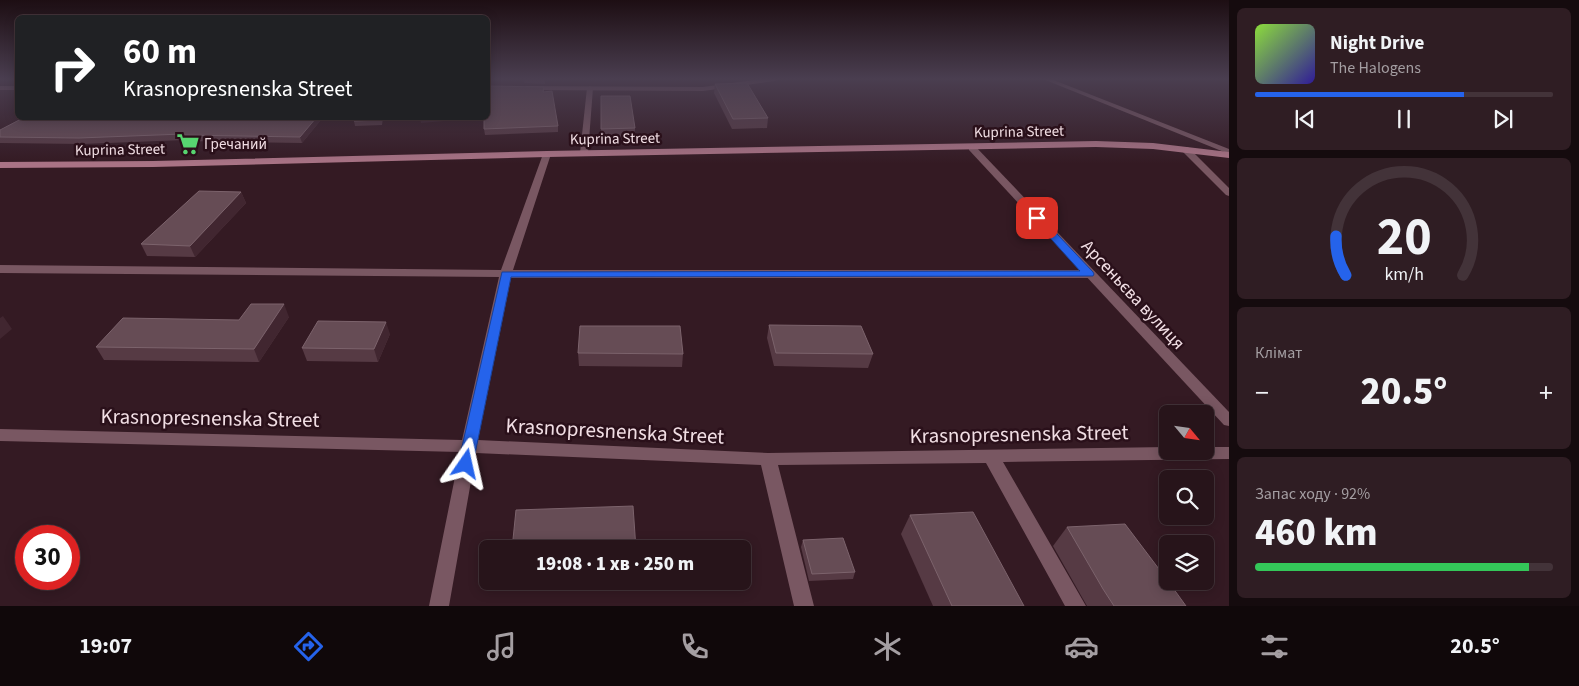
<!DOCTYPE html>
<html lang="uk">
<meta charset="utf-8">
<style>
body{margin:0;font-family:"Source Sans 3",sans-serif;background:#2f1d23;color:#f1f3f6;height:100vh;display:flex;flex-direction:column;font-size:19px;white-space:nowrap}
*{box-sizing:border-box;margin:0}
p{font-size:16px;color:#a49ea2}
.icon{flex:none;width:28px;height:28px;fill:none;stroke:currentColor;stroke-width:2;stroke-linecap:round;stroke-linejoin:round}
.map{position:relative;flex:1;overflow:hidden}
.panel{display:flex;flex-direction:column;gap:8px;padding:8px;background:#150b0e;width:350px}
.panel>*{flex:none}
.hud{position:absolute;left:15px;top:15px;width:475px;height:105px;border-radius:8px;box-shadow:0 2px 12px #0003,0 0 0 1px #433339;background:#202124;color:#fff;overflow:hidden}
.needle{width:32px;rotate:119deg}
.fabs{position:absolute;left:1159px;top:405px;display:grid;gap:10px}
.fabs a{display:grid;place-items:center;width:55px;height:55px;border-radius:8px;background:#27141a;box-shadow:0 2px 12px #0003,0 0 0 1px #433339;font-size:25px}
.speed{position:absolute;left:15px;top:525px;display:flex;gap:10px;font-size:25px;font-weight:700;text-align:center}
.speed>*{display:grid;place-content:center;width:65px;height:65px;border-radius:50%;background:#27141a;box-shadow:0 2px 12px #0003,0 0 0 1px #433339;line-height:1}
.speed .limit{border:8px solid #d22;background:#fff;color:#111}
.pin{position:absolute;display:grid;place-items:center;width:42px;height:42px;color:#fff;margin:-21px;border-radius:10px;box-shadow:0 2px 8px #0006}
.me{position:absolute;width:55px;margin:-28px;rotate:11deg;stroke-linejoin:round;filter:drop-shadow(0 0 4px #0008)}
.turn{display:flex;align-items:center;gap:18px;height:105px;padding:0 25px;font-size:22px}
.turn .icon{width:65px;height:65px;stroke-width:2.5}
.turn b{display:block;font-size:35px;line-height:42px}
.big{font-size:38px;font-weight:800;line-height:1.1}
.panel .tile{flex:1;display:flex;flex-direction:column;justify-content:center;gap:8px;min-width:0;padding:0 18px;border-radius:8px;background:#2f1d23}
.panel .dial{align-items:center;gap:0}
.dial svg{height:130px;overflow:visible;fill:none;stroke:#433339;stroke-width:7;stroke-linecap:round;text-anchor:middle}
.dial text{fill:#f1f3f6;stroke:none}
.song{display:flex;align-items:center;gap:15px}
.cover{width:60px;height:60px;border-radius:8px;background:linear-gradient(135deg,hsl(90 70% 55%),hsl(250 70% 35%))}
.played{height:5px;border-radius:2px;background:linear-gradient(90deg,#2563eb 70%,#433339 70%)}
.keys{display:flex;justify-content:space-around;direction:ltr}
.heat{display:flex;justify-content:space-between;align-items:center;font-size:28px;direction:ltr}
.charge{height:8px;border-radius:4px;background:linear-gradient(90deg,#34c759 92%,#433339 0)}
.trip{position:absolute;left:479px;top:540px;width:272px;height:50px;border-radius:8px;background:#27141a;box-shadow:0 2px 12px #0003,0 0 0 1px #433339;font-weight:800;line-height:50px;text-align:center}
.dock{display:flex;height:80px;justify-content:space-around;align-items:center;background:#10080a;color:#a49ea2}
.dock .icon{width:35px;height:35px}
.dock .current{color:#2563eb}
.dock b{font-size:22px;color:#f1f3f6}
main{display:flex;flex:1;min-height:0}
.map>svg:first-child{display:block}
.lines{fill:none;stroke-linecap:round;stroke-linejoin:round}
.lane{fill:#795762;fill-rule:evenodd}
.street{fill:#795762;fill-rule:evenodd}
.secondary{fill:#a97385;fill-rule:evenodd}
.wall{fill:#563a44}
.shaded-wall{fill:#412630}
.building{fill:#664c55;stroke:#7c636c}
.route{fill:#2563eb;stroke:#184099}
.labels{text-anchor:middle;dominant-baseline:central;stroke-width:5;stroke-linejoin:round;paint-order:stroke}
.far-street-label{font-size:15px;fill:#f1dee4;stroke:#2a101a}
.far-poi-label{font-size:15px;fill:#f1dee4;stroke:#2a101a;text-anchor:start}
.street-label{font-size:18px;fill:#f1dee4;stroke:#2a101a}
.near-street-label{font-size:21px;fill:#f1dee4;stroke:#2a101a}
</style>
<main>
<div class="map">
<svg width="1229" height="606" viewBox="0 0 1229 606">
<rect width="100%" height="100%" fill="#341a23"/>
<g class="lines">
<g class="lane">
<path d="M1043,79H1051L1229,149V154Z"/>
<path d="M590,86L593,88L588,153L584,155L580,153L587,88Z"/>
<path d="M969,146H975L1229,412V426L1224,425L969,150Z"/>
<path d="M1182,147H1188L1229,188V196L1226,195L1182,151Z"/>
</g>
<g class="street">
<path d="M761,79H779L775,81L703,91L527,90L523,88L527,86L703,87Z"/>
<rect x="0" y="86" width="18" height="4"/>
<path d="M547,151L551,154L513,270H1089L1095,274L1089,278H511L478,440L768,453L1168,447V451H1205V447H1229V459L1003,462L1086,606H1065L986,463L778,465L814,606H794L761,465L476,453L449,606H429L460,452L0,441V429L462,440L499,277L0,273V265L501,270L543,154Z"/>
</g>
<path class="secondary" d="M1096,141L1153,143L1229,152V158L1153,149L1096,147L547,157L153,167L0,168V162L153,161L547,151Z"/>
</g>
<g class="wall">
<path d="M524,79H545V84L524,83Z"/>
<path d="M715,84L768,118L767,128L732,129L714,93Z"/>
<path d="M544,92L558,126V132L485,135L484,129Z"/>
<path d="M601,96L635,128V137L601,138Z"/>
<path d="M23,118H319L320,121L302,143L184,141V140L82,144L0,143V130Z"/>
<path d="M355,118H383L382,125L355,126L354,121Z"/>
<path d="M241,192L246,203L195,257L147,256L141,244Z"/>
<path d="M289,317L259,362L104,360L96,347L239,320Z"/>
<path d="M769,325L873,354L868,368L774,366L767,338Z"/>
<path d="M390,334L378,362L307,361L302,348Z"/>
<path d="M578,353L683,354L682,367L579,366Z"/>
<path d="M910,515L1024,606H933L901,534Z"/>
<path d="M1067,527L1186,606H1087L1053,546Z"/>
<path d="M803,540L855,572L853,579L809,581L801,547Z"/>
<path d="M513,581H636V582L514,587Z"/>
</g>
<g class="shaded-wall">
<path d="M316,118H319L320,121L302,143L300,137Z"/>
<path d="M420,118H479L421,123Z"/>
<path d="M241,192L246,203L195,257L190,246Z"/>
<path d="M284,304L289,317L259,362L254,349Z"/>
<path d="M3,316L12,329L0,339V318Z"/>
<path d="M386,322L390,334L378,362L374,349Z"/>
</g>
<g class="building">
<path d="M747,83L768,118L733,119L715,84Z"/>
<path d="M488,86L544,87L543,92L552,91L558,126L484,129V118H488Z"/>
<path d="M601,96H630L635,128L601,129Z"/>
<path d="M23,118H316L300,137L182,135L183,134L79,138L0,137V130Z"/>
<path d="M355,118H381V120L354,121Z"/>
<path d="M199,191L241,192L190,246L141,244Z"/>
<path d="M251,304H284L254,349L96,347L123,318L239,320Z"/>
<path d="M318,321L386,322L374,349L302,348Z"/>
<path d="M769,325L861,326L873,354L776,353Z"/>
<path d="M580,326H680L683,354L578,353Z"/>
<path d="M633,506L636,549H512L516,510Z"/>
<path d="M973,512L1024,606H952L910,515Z"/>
<path d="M1125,524L1168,581L1186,606H1114L1103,589L1067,527Z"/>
<path d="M843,538L855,572L812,574L803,540Z"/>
</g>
<linearGradient id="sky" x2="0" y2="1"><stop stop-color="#1d0e13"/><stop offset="0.48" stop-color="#4a3e50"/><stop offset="1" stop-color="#4a3e50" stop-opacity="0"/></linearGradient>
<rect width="1229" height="164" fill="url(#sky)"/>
<path class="route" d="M1037,215L1040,216L1093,272L1094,274L1093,276L511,277L473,464L471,468L466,469L461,468L458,464L502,272L1080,271L1034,220V216Z"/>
<defs>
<symbol id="supermarket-bare" viewBox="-9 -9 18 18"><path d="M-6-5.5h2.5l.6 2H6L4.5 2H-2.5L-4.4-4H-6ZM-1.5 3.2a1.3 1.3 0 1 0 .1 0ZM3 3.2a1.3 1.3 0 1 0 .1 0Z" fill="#57d570" stroke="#2a101a" stroke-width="2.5" paint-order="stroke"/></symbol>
</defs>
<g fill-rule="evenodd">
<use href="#supermarket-bare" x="172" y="128" width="32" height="32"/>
</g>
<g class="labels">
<g class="far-street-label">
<text transform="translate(1019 132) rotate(-1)">Kuprina Street</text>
<text transform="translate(615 139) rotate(-1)">Kuprina Street</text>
<text transform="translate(120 150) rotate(-1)">Kuprina Street</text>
</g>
<g class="far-poi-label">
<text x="204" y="144">Гречаний</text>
</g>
<g class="street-label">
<text transform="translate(1133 295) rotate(47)">Арсеньєва вулиця</text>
</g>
<g class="near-street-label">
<text transform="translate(210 418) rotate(1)">Krasnopresnenska Street</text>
<text transform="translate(615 431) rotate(3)">Krasnopresnenska Street</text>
<text transform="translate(1019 434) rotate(-1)">Krasnopresnenska Street</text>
</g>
</g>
</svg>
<div class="fabs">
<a><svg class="needle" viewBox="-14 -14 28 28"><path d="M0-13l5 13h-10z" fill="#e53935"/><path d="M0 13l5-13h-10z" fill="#a49ea2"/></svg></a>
<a><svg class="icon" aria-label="search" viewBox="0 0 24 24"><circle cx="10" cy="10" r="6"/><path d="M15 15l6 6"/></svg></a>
<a><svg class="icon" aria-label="layers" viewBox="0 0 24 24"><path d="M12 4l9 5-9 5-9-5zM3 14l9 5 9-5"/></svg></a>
</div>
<div class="speed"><div class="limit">30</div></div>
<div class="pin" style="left:1037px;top:218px;background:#d93025"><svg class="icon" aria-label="arrive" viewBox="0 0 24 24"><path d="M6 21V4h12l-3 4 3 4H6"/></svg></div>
<svg class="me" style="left:466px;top:464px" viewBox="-20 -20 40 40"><path d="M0-17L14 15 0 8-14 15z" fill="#2563eb" stroke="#fff" stroke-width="4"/></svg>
<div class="trip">19:08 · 1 хв · 250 m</div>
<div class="hud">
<div class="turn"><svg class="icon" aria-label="right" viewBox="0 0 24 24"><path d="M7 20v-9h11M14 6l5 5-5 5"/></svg><div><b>60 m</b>Krasnopresnenska Street</div></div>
</div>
</div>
<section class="panel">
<div class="tile">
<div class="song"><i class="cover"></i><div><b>Night Drive</b><p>The Halogens</p></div></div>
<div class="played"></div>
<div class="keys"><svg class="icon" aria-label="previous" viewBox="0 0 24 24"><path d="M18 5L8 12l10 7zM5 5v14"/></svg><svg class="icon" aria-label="pause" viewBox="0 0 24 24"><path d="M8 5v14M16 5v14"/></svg><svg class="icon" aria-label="next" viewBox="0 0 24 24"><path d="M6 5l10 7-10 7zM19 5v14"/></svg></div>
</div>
<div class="tile dial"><svg viewBox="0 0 100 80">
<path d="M14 69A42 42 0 1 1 86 69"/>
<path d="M14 69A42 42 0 0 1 8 45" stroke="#2563eb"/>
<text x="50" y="56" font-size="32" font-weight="700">20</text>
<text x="50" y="72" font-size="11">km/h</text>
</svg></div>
<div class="tile"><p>Клімат</p>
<div class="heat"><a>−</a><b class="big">20.5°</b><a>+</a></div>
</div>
<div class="tile"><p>Запас ходу · 92%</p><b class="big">460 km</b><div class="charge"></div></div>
</section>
</main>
<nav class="dock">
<b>19:07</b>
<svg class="icon current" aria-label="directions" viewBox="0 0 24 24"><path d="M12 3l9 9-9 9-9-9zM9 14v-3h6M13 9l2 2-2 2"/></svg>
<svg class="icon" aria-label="music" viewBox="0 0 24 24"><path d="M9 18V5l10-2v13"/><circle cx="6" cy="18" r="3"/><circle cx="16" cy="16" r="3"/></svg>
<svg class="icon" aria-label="phone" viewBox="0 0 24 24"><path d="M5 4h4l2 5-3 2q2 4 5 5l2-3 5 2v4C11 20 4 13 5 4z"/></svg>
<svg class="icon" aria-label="climate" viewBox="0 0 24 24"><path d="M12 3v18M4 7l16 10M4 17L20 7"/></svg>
<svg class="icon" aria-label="car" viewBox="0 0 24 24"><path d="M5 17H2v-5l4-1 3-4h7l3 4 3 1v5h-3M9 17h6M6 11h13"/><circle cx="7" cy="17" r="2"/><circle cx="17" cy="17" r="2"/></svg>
<svg class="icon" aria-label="filters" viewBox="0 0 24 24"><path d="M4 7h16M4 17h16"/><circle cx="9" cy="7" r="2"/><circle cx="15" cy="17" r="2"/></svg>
<b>20.5°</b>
</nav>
